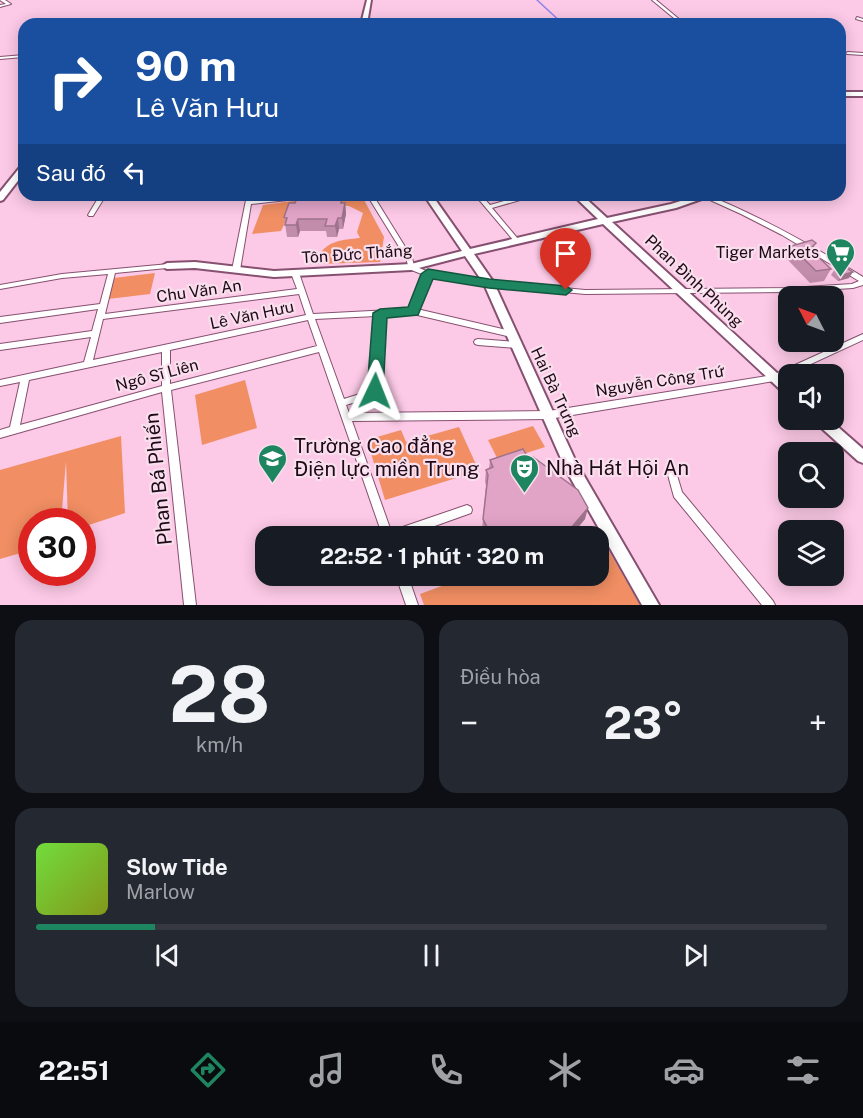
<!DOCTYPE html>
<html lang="vi">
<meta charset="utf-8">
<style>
body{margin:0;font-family:"Public Sans",sans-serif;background:#242831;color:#f1f3f6;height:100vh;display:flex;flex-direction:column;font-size:22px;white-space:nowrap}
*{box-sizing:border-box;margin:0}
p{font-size:20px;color:#9ea1a6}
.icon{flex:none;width:33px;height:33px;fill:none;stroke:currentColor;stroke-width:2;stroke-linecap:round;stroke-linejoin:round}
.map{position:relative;height:605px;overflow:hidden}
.sheet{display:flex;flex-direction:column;gap:15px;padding:15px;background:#0d0f14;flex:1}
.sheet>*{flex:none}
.hud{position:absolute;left:18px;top:18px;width:828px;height:183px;border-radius:18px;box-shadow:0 3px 15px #0003;background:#1a4fa0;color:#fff;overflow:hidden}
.needle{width:39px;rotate:312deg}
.fabs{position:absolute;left:778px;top:286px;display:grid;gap:12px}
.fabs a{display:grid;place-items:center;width:66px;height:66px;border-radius:12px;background:#171b24;box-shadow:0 3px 15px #0003;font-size:30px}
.speed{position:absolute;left:18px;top:508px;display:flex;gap:12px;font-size:30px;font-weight:700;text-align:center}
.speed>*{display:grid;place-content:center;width:78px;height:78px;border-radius:50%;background:#171b24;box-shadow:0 3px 15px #0003;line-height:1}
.speed .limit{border:9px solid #d22;background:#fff;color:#111}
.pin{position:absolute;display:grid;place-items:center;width:51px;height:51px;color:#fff;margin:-62px -26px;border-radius:50% 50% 50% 0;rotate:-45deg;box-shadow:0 0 6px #0007}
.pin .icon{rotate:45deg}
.me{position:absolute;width:66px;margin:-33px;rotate:2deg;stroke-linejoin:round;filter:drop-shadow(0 0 4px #0008)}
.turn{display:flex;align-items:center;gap:21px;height:126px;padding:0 18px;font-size:27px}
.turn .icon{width:78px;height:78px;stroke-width:2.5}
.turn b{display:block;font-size:42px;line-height:51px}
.then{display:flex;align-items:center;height:57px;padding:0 18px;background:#0003;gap:12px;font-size:22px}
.big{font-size:45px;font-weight:700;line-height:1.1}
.sheet .card{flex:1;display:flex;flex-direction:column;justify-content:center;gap:9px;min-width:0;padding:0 21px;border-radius:18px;background:#242831}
.sheet .dial{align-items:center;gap:0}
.dial b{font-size:78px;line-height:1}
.song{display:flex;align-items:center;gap:18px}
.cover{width:72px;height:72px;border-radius:9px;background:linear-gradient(135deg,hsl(100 70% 55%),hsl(70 70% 35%))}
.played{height:6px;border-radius:3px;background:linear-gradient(90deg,#1d8560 15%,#363941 15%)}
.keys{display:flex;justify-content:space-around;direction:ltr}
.heat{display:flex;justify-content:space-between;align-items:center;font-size:33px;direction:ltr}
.sheet .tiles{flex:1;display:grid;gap:15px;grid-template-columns:1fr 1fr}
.card:last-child{grid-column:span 2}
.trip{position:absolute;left:255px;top:526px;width:354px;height:60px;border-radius:18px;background:#171b24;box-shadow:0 3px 15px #0003;font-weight:700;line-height:60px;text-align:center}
.menu{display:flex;height:96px;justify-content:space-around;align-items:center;background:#090b0e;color:#9ea1a6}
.menu .icon{width:42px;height:42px}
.menu .selected{color:#1d8560}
.menu b{font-size:27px;color:#f1f3f6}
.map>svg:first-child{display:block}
.green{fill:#f18e63}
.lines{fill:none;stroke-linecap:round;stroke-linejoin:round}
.stream{stroke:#8a84eb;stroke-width:1.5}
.street-casing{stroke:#865070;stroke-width:2}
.secondary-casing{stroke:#865070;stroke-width:4}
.street{fill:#fff;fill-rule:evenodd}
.secondary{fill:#fff;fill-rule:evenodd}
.wall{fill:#c28dab}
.shaded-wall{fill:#9e738b}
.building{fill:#e1a4c7;stroke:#9e738b;stroke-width:1.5}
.route{fill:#1d8560;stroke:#13563e;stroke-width:1.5}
.labels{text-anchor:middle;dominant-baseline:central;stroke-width:4.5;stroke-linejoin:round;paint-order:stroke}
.poi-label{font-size:16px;fill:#1e0916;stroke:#f9dfed;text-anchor:end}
.street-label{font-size:16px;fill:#1e0916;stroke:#f9dfed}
.near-poi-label{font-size:20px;fill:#1e0916;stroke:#f9dfed;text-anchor:start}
.near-street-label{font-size:20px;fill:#1e0916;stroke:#f9dfed}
</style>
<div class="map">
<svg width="863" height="605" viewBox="0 0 863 605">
<rect width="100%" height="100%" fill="#fcc9e6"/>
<g class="green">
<path d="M336,195L363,198L384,237L380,262L316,264C322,241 340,240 360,238L357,232L363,213L349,206L337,205L292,208L281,231L252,234L263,205Z"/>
<path d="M155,273L150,294L108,299L114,278Z"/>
<path d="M245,380L257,428L202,445L195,395Z"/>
<path d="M533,426L545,447L499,462L488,440Z"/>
<path d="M459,427L479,471L385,500L367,440L401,430L406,442Z"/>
<path d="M121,436L125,513L83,527L82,522H68L66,461L61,522H32L31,550L0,559V470Z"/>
<path d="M597,530L640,605H424L420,594L469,576H598V537H578Z"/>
</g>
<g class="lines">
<path class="stream" d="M537,0L563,24"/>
<defs>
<g id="street">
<path d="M0,0H5L11,4L0,7V5L6,4Z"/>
<path d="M652,0H656L685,24H681Z"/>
<path d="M857,17L863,19V21L856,19Z"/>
<path d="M848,52L863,53V55L847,54L846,53Z"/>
<path d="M24,55V57L0,59V57Z"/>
<path d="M100,195H106L93,216H89L88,215Z"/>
<path d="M247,195H253L252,201L299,195H317L314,197L251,204L240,270L236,272L232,270Z"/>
<path d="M367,195H373L412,258L414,266L429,272L489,281L585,290L790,288L852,284L859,281L782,235L741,214L699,195H707C762,217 813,246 863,277V285L853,288L790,292L585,294L489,285L430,277L417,309L511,331L514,332L515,334L514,336L511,337L413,314L384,315L379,391L375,396L346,405L349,413L549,411L773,375L863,334V340L774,381L549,419L352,421L391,531L467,505L471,507L472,510L471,513L404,537H383L319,352L171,390L196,605H184L162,392L0,438V430L10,427L20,382L0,386V380L84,362L91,337L0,350V344L92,331L98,309L0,323V317L100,304L108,274L62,278L0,289V285L62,274L169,264L171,266L167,268L115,273L105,314L297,289L291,273L295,271L299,273L313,314L410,309L424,275L409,269L406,258ZM299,294L306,315L93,360L103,319ZM376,316L371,390L369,391L344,399L315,319ZM308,320L317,346L170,384V350ZM162,352V386L20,425L29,380Z"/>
<path d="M475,195H481L490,205L525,195H535L534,196L492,208L518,239L519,240L518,241H514Z"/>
<path d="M617,195H623L626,198L623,200Z"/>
<path d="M478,339L517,342L520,343L521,345L520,347L517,348L478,345L475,344L474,342L475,340Z"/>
<path d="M673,471L676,472L682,492L773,601L775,605H762L674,497L668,475L670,472Z"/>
<path d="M396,576H408L418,605H406Z"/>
</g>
<g id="secondary">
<path d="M367,0H371L367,24H361Z"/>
<rect x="840" y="92" width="23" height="4"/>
<path d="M21,166H24V173L3,200L0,201V192Z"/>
<path d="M424,195H432L470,249L598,219L573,195H582L607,218L671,204L700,195H713L676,208L612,222L789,384V396L785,394L603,224L474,254L494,283L576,462L659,605H642L566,470L484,284L465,256L411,270L274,277L195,268L167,269L162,266L167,263L195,262L274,271L411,264L462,251Z"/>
<path d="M815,420H830L863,449V463L858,461L817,424Z"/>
</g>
</defs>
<use href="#street" class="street-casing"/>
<use href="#secondary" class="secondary-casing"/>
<use href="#street" class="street"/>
<use href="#secondary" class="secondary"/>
</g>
<g class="wall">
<path d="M343,203H345L346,214L343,229H339L337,237H327L326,231H300L298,237H287L284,217Z"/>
<path d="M791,246L812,250L831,269L824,281L810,283L786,258Z"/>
<path d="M835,269L849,278L838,281L831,275Z"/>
<path d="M528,458L585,519L570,537H485L482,530L486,486L485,481L486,470L489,469L490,460Z"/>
</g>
<g class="shaded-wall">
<path d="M345,203L346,214L343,229L342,218Z"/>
<path d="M338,218L339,229L337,237L335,226Z"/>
<path d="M298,219L300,231L298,237L296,225Z"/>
<path d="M853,272L849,278L838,281L842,275Z"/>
<path d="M588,508L585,519L570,537H546Z"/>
</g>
<g class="building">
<path d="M342,197L341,203H345L342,218H338L335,226H325L327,219H298L296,225H285L287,218L284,217L289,203H295L297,198Z"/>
<path d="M812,240L816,243L810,249L831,269L816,271L791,246Z"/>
<path d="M845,267L853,272L842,275L835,269Z"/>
<path d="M523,449L528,458L533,457L578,490L588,508L571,528L546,537H492L483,519L488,475L486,470L493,467L490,460Z"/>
</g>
<path class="route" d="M428,269L489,279L566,286L572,290L566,295L489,288L433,279L418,315L387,318L383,391L380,395L375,397L369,395L367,391L373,313L380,309L408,307L421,274Z"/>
<defs>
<symbol id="supermarket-pin" viewBox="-11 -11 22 30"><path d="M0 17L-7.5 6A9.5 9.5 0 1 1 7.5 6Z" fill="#1d8560" stroke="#f9dfed"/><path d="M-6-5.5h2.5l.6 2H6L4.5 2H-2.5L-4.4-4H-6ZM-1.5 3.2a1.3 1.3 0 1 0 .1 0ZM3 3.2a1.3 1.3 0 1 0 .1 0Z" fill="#fff"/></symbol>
<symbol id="school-pin" viewBox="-11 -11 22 30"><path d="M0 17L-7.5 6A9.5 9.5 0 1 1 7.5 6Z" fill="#1d8560" stroke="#f9dfed"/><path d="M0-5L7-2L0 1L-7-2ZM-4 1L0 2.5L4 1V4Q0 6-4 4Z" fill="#fff"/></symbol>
<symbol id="theatre-pin" viewBox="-11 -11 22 30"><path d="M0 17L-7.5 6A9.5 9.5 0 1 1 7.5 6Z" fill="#1d8560" stroke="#f9dfed"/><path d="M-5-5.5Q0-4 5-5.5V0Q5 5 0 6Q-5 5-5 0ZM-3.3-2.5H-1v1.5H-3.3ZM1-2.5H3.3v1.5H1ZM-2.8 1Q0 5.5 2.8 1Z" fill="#fff"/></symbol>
</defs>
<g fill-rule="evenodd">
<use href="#supermarket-pin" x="824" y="236" width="33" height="45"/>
<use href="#school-pin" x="256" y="442" width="33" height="45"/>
<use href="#theatre-pin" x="508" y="452" width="33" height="45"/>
</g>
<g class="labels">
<g class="poi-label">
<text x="819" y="252">Tiger Markets</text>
</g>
<g class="street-label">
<text transform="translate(357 254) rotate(-4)">Tôn Đức Thắng</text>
<text transform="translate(694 281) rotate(43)">Phan Đình Phùng</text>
<text transform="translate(199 291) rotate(-8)">Chu Văn An</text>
<text transform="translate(252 315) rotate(-12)">Lê Văn Hưu</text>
<text transform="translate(157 375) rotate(-15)">Ngô Sĩ Liên</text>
<text transform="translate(660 381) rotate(-9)">Nguyễn Công Trứ</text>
<text transform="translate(556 392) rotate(65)">Hai Bà Trưng</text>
</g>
<g class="near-poi-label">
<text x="294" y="446">Trường Cao đẳng<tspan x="294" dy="23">Điện lực miền Trung</tspan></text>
<text x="546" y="468">Nhà Hát Hội An</text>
</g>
<g class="near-street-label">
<text transform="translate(158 479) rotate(-96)">Phan Bá Phiến</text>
</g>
</g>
</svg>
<div class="fabs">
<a><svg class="needle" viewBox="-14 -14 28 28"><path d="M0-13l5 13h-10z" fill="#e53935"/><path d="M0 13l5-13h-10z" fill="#9ea1a6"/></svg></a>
<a><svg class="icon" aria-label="sound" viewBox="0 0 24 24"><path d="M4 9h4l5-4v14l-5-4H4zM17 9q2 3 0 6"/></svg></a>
<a><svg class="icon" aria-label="search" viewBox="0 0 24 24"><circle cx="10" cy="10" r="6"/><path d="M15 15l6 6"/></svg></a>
<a><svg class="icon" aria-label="layers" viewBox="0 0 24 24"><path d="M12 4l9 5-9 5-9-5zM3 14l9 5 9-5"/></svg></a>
</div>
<div class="speed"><div class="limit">30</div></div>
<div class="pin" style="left:566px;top:290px;background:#d93025"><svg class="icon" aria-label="arrive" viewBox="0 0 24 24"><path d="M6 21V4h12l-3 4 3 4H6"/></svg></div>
<svg class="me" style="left:375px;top:391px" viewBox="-20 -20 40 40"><path d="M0-17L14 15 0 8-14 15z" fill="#1d8560" stroke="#fff" stroke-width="4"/></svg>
<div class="trip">22:52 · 1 phút · 320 m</div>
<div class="hud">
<div class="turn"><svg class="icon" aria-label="right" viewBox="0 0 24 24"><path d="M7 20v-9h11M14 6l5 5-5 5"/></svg><div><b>90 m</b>Lê Văn Hưu</div></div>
<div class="then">Sau đó<svg class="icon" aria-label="left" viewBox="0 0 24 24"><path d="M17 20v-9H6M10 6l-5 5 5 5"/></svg></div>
</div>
</div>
<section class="sheet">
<div class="tiles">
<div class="card dial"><b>28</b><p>km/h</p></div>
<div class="card"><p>Điều hòa</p>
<div class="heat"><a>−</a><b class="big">23°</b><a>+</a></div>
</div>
<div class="card">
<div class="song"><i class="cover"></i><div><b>Slow Tide</b><p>Marlow</p></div></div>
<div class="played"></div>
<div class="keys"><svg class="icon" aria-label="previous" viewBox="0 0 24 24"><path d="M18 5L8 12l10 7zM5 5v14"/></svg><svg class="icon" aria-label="pause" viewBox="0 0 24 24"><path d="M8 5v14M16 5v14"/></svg><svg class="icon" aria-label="next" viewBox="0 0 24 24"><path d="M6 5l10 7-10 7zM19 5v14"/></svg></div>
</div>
</div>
</section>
<nav class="menu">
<b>22:51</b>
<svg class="icon selected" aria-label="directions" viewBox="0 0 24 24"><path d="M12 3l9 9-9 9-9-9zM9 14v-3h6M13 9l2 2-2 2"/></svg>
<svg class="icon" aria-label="music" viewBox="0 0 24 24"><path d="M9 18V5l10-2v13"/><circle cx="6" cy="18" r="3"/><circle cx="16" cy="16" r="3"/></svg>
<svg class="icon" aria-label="phone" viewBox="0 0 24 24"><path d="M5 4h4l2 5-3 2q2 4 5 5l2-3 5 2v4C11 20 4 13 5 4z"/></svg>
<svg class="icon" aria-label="climate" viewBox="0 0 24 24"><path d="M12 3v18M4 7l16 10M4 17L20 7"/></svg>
<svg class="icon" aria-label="car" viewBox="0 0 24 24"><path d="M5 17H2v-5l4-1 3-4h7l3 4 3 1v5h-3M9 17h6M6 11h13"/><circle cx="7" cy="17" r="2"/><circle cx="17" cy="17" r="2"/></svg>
<svg class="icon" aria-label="filters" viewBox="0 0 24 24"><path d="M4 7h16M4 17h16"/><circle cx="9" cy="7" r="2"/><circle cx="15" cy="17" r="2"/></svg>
</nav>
